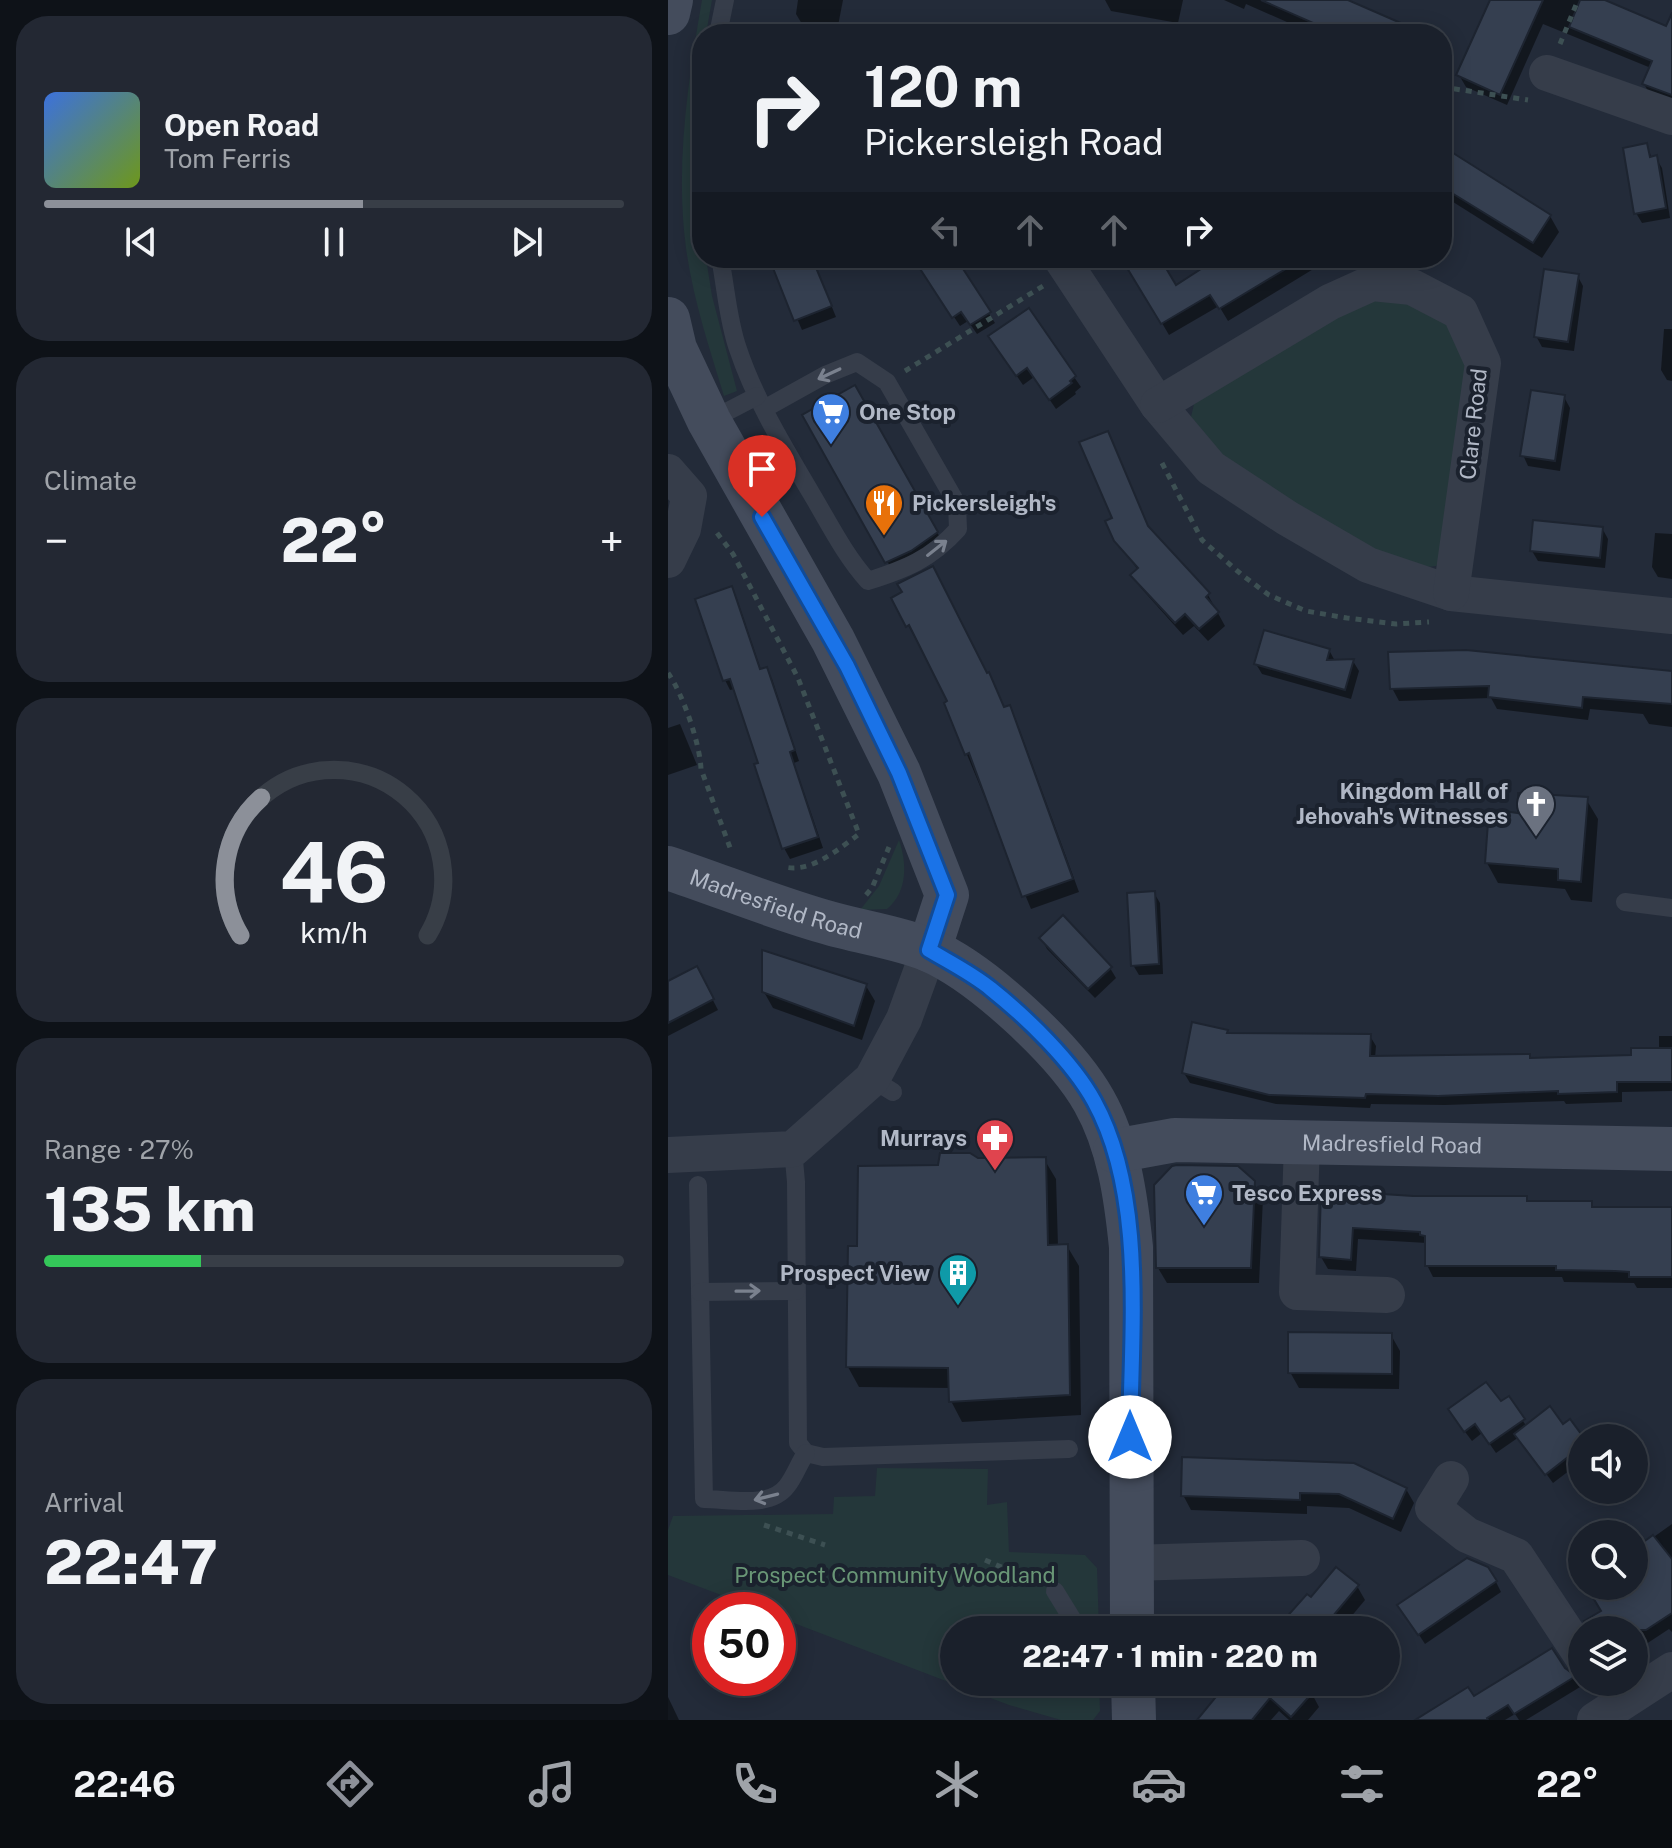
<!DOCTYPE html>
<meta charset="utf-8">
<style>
body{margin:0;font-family:"Public Sans",sans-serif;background:#232833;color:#f1f3f6;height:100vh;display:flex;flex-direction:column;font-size:30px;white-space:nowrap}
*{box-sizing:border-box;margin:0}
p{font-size:26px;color:#9fa3a9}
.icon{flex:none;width:44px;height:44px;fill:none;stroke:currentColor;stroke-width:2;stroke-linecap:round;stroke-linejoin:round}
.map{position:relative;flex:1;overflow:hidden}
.panel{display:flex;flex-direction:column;gap:16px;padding:16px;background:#0e1218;width:668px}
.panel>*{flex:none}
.guide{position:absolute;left:24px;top:24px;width:760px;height:244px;border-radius:32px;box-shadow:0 4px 20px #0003,0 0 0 2px #383e47;background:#1a202b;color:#f1f3f6;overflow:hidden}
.buttons{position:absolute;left:900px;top:1424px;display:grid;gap:16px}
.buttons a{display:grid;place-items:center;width:80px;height:80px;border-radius:50%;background:#1a202b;box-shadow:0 4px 20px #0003,0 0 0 2px #383e47;font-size:40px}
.speed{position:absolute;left:24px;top:1592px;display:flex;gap:16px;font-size:40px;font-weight:700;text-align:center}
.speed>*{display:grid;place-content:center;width:104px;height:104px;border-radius:50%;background:#1a202b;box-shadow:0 4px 20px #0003,0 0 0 2px #383e47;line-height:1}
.speed .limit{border:12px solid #d22;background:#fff;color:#111}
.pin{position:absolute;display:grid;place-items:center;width:68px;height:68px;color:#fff;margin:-82px -34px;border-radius:50% 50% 50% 0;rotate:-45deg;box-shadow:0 0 8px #0007}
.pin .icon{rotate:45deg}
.me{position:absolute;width:88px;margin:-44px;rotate:0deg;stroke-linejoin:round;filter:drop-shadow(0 0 6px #0008)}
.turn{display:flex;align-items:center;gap:28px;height:168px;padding:0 40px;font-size:36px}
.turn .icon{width:104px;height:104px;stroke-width:2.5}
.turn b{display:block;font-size:56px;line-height:68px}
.lanes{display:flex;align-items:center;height:76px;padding:0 40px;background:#0003;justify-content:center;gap:40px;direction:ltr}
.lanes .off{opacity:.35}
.big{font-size:60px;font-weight:800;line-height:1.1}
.panel .widget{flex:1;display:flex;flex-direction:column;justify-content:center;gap:12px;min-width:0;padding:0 28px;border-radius:32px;background:#232833}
.panel .dial{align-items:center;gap:0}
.dial svg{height:208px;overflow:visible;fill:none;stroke:#383e47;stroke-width:7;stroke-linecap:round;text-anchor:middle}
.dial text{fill:#f1f3f6;stroke:none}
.song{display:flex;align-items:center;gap:24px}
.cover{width:96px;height:96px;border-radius:12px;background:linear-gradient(135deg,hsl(220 70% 55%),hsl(80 70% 35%))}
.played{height:8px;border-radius:4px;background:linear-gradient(90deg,#8c9099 55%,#383e47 55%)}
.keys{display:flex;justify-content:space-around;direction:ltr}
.heat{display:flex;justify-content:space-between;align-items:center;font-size:44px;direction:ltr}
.charge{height:12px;border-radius:6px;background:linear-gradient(90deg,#34c759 27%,#383e47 0)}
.trip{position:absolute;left:272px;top:1616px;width:460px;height:80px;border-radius:40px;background:#1a202b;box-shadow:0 4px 20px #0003,0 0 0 2px #383e47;font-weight:800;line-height:80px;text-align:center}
.tabs{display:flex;height:128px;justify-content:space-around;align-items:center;background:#0a0d11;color:#9fa3a9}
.tabs .icon{width:56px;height:56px}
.tabs .active{color:#8c9099}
.tabs b{font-size:36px;color:#f1f3f6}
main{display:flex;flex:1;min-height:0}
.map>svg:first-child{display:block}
.green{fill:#24373a}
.shadow{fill:#0007}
.building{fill:#353f50;stroke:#1d2430;stroke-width:2}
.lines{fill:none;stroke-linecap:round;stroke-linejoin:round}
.path{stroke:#3d5053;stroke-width:5;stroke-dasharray:6 6;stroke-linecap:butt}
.lane{stroke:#363d4a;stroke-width:18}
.street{stroke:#363d4a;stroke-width:36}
.secondary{stroke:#444c5c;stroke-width:44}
.oneway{stroke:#7a818e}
.route-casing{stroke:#114b97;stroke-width:20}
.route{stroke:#1a73e8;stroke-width:14}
.labels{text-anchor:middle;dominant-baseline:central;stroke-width:8;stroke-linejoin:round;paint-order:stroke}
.poi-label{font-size:22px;font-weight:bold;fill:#b1b8c6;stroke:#1b222e;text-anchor:start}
.street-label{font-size:22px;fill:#b1b8c6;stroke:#1b222e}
.park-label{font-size:22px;fill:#699676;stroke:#1b222e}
</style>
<main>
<section class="panel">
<div class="widget">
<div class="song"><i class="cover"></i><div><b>Open Road</b><p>Tom Ferris</p></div></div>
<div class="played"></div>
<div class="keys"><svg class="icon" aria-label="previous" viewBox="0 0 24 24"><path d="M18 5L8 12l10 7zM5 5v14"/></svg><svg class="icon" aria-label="pause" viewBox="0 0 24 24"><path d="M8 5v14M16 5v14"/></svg><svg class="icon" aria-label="next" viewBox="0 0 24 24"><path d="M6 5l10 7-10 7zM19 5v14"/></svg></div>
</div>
<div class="widget"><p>Climate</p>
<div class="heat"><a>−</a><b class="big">22°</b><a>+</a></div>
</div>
<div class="widget dial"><svg viewBox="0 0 100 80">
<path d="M14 69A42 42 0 1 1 86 69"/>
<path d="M14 69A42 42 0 0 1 22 16" stroke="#8c9099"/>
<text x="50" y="56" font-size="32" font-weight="700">46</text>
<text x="50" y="72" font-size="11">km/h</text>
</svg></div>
<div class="widget"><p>Range · 27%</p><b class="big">135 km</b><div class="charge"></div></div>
<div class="widget"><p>Arrival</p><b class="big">22:47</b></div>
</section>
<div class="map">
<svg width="1004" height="1720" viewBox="0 0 1004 1720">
<rect width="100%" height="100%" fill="#232b39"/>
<g class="green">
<path d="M34,0H44L38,34H34C34,66 27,96 26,127C24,171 34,214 34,258H38L44,296L69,391L56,396C41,347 25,299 18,248C7,166 20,81 34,0Z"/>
<path d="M736,297L779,320L802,355L778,551L768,566L749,568L687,542L556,457L523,417L526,404L665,313L701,301Z"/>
<path d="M231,840C239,863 240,892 219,909L192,910L211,886Z"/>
<path d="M209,1468L320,1469L319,1505L339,1502L341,1552L417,1555L429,1568L431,1630H286V1682H431L432,1711L425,1720H393L341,1705L110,1617V1610H93L0,1575V1530L5,1516L165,1514L166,1497L207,1496Z"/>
</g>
<g class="shadow">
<path d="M130,0H175L169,31L134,24L128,14Z"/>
<path d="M437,0H515L510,23L443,11Z"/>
<path d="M556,0H675L728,34H655L649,31L646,34L578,4L576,9Z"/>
<path d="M824,0H932L997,27L1004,12V103L983,96L976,84L983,68L875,24L839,105L798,87L791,75Z"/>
<path d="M978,145L984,158H988L994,168L1002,218L974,223L968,213Z"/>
<path d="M774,151L882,216L891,232L874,258L774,195Z"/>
<path d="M103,258H144L168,317L134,330Z"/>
<path d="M247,258H285L327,323L309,334L300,321L292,326Z"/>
<path d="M472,258H490L508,288L553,258H647L643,260L647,268L560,321L551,306L501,335L460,265Z"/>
<path d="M909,275L915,286L906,351L874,347L868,336Z"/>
<path d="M360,311L413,387L407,392L408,394L388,409L366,377L355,385L329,347Z"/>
<path d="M996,329H1004V381L999,380L993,370Z"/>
<path d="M187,388L278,548L228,577L137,415Z"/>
<path d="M896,397L902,408L892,471L860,466L855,455Z"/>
<path d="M446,446L483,532L540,595L557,626L540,641L526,626L515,635L473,588L465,575L470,570L448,540Z"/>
<path d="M934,528L940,539L937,568L870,561L864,551Z"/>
<path d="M987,533L1004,534V579L990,577L984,567Z"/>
<path d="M63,589L69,599L93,670L98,669L104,679L131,761L126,763L155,848L122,859L116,848L88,766L93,764L67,689L62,690L57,680Z"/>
<path d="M226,599L320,674L337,709L341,707L348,720L411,892L363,909L278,704L282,702L250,637L247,638Z"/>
<path d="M661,650L667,661H685L691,671L683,699L594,674L588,664Z"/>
<path d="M1004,674V727L981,724L975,714L922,709L920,720L829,709L823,698L731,701L724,688Z"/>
<path d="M12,724L29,765L0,775V728Z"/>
<path d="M918,799L930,819L924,902L903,900L897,889L830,883L819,863L851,816Z"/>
<path d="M486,893L492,903L495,974L471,975L465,965Z"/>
<path d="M373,938L442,968L448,978L427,998L379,949Z"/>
<path d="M34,979L50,1010L0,1036V983Z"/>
<path d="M198,986L207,1001L194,1040L105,1008L96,992Z"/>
<path d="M560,1035L702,1036L708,1046L707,1058L863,1060L965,1057L991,1050V1036H1004V1091L954,1092V1102L898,1104L896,1101L777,1105L703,1104L702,1108L608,1104L522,1083L516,1073Z"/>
<path d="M376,1159L388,1179L390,1246H399L411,1266L413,1415L294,1422L283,1401V1388L191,1387L180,1367L191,1248L309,1160Z"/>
<path d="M585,1182L595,1198L591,1283H499L490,1268Z"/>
<path d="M655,1192L745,1198H858L860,1203H923L927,1209H1004V1288H969L966,1283L896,1282L894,1277H765L759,1265V1243L690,1239L688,1271L660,1269L653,1257Z"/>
<path d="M723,1335L732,1351L731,1389L631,1388L622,1372Z"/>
<path d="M840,1399L859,1427H895L914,1438V1461L885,1483L851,1437L828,1453L814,1433L804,1441L788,1420Z"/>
<path d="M738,1489L746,1503L733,1532L681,1508L639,1506V1514L523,1510L515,1495Z"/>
<path d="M1004,1524V1632L1001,1629L966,1652V1630H924L935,1611L926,1586H966V1551Z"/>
<path d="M828,1582L833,1592L757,1644L738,1615Z"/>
<path d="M689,1586L697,1600L672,1630H610L643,1600Z"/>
<path d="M896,1670L906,1677L912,1687L858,1720H851L847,1714L837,1720H750Z"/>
<path d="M565,1682H631L644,1694L651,1707L640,1720H621L611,1711L603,1720H531Z"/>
<path d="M0,1697L11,1720H0Z"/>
</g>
<g class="building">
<path d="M593,0H680L758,34H670Z"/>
<path d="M822,0H875L832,95L788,75Z"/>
<path d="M912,0H937L998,26L1004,13V95L974,84L984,61L901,27Z"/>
<path d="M979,143L982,157L989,155L998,208L966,214L955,148Z"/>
<path d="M774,146L883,215L865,243L774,187Z"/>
<path d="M101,258H144L164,306L126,321Z"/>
<path d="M245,258H288L323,312L302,325L293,312L284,318Z"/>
<path d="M453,258H492L508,285L550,258H636L551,309L542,295L493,324Z"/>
<path d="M876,269L911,274L900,342L866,337Z"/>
<path d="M361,308L408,376L402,381L404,383L381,400L359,368L348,376L320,336Z"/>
<path d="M187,385L270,532L243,551L217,563L134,415Z"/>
<path d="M863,390L897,395L887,461L852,456Z"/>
<path d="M440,431L480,526L542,593L538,597L551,612L531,629L517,614L507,623L462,575L470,568L446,541L437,521L444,518L411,442Z"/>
<path d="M865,520L935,527L932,558L862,551Z"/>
<path d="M265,566L319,673L321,672L336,707L342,705L405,879L354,897L301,753L297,755L276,703L279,701L241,625L238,627L223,598L234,592L229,584Z"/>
<path d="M64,586L92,669L99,667L127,750L122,752L150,837L114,849L86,764L90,763L62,679L55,681L27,599Z"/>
<path d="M596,630L662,649L659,660L686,659L677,690L586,664Z"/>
<path d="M798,650L1004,671V704L915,697L914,708L820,697L821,686L722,689L720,652Z"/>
<path d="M850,793L920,797L913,882L890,880V869L817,863L821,809L850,813Z"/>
<path d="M487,891L491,964L463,966L459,893Z"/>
<path d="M395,915L444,967L420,989L371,938Z"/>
<path d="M94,950L199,984L186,1026L94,992Z"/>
<path d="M29,966L46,999L0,1023V981Z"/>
<path d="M524,1022L560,1030L559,1033L703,1034L702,1056L862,1054V1058L963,1055V1048H1004V1082H949V1092L890,1094V1091L770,1096L698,1094L697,1098L601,1095L514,1073Z"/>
<path d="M272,1153H302L310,1158L378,1157L380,1245L400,1244L402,1395L281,1402L280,1368L178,1367L180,1246H189L190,1166L270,1165Z"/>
<path d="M509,1165L570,1166L587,1181L583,1268H488L486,1185L504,1166Z"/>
<path d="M653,1190L745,1196H859V1201H924V1207H1004V1277H961V1272L947,1271L888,1270V1266H757V1236L752,1235V1232L685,1228L683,1260L651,1257Z"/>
<path d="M620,1332L724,1333V1374L620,1373Z"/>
<path d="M818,1382L833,1401L841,1396L857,1419L821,1444L807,1424L796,1432L780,1409Z"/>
<path d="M882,1406L895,1424L902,1419L916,1438H914V1446L877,1475L846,1434Z"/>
<path d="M514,1457L686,1463L739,1488L725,1519L671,1494L632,1493V1500L513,1496Z"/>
<path d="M985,1535L1004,1559V1613L978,1630H922L916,1621L933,1611L918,1586H966V1549Z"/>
<path d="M799,1558L820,1567L829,1581L750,1635L729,1605Z"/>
<path d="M668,1567L691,1585L665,1616L680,1630H607L639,1594L643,1597Z"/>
<path d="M884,1648L897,1668L908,1676L846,1714L840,1705L819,1718L820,1720H747L800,1687L806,1696Z"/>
<path d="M560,1682H654L623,1717L602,1698L584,1720H529Z"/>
</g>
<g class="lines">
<g class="path">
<path d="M892,44L910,0"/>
<path d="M774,87L860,100"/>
<path d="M237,371L375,286"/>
<path d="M494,463L534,540L574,575L601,595L638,611L679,618L728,624L761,622"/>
<path d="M49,533L65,554L130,678L191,834C171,849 143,873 117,867"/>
<path d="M0,673C15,694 32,744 33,769L64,853"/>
<path d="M198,895L204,888L221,847"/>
<path d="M96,1525L157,1545"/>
<path d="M317,1560L368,1582"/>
</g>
<g class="lane">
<path d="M50,34L57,0"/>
<path d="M52,258C58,288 60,321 70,349C87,400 116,447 143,493C161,523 176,554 200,581C238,569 263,559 290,529L289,504L219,382L189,362L157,375L96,409"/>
<path d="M41,421L89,396"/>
<path d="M957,902L1004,908"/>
<path d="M204,1079L225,1092"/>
<path d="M125,1149L128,1182L130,1443L138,1453L155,1457L401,1449"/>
<path d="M30,1185L36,1499C61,1499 102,1509 119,1486C127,1476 131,1463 138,1453"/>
<path d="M32,1292L128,1291"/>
<path d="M387,1591L411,1630"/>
</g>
<g class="street">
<path d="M879,73L1004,117"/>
<path d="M393,258L490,405L543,468L619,518L700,565L783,593L1004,616"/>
<path d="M490,405L662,302L704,283L744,287L792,312L815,363L783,593"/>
<path d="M0,472L21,496L15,529L0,560"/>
<path d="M634,1143L629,1292L719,1295"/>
<path d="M0,1155L125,1149L204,1079L236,1019L261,950"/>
<path d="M783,1479L765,1508L799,1535L848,1556L914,1656"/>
<path d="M462,1563L634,1558"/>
<path d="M927,1720L1004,1670"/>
</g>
<g class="secondary">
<path d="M0,13L3,0"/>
<path d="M0,319L7,349L41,421L165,640L231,773L279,895L261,950"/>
<path id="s1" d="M0,868C54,886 107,908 161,923C192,932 233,938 261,950C314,973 398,1051 426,1101C451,1145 458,1198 463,1247L464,1630"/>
<path id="s2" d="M447,1151L507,1140L1004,1149"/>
<path d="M465,1682L466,1720"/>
</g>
</g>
<defs><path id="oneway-shaft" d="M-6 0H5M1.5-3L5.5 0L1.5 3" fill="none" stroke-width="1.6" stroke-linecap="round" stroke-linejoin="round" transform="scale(2)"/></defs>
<g class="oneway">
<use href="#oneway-shaft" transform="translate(161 374) rotate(155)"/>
<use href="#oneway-shaft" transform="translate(269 548) rotate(-38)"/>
<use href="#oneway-shaft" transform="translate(80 1291) rotate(-1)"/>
<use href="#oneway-shaft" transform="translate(98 1497) rotate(166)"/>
</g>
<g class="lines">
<defs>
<path id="route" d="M94,517L179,666L231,773L279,895L261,950C281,962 305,974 323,989C358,1017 404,1061 426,1101C478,1195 463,1332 462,1437"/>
</defs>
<use href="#route" class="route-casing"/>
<use href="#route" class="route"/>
</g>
<defs>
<symbol id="supermarket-pin" viewBox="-11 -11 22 30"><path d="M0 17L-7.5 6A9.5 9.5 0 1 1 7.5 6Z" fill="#3f7fe0" stroke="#1b222e"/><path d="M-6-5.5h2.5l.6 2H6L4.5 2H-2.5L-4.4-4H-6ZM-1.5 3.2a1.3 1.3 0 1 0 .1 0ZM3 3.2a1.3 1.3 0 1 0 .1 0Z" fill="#fff"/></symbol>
<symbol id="restaurant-pin" viewBox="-11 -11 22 30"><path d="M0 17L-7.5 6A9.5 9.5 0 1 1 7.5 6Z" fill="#e8710a" stroke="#1b222e"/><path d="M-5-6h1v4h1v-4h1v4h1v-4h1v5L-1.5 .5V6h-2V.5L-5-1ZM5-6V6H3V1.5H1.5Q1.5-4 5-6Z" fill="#fff"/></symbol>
<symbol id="church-pin" viewBox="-11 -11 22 30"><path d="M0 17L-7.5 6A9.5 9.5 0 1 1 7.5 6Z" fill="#6b7280" stroke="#1b222e"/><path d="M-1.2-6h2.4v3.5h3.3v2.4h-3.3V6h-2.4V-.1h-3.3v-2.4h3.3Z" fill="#fff"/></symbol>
<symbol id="pharmacy-pin" viewBox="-11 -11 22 30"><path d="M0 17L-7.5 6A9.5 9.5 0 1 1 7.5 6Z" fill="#e0444e" stroke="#1b222e"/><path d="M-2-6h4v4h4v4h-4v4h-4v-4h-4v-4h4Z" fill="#fff"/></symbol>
<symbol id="building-pin" viewBox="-11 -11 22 30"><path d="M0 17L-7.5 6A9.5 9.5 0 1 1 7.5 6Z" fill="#0f9aa8" stroke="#1b222e"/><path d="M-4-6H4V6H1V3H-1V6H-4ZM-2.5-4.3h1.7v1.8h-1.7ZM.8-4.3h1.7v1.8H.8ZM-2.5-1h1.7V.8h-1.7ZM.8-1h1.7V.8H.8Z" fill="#fff"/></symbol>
</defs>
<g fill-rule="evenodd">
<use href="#supermarket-pin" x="141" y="390" width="44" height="60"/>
<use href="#restaurant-pin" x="194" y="481" width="44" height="60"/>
<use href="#church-pin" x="846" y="782" width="44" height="60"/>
<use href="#pharmacy-pin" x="305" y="1116" width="44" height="60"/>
<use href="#supermarket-pin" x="514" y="1171" width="44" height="60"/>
<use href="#building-pin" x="268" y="1251" width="44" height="60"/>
</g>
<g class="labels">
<g class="poi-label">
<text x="191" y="412">One Stop</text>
<text x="244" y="503">Pickersleigh's</text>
<text x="840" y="791" text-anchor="end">Kingdom Hall of<tspan x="840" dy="25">Jehovah's Witnesses</tspan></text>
<text x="299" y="1138" text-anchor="end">Murrays</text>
<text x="564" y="1193">Tesco Express</text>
<text x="262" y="1273" text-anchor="end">Prospect View</text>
</g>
<g class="street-label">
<text transform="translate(805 424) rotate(-84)">Clare Road</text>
<text stroke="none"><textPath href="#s1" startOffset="114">Madresfield Road</textPath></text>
<text stroke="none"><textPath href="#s2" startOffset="278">Madresfield Road</textPath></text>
</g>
<g class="park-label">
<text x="227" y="1575">Prospect Community Woodland</text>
</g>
</g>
</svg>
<div class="buttons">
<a><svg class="icon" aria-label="sound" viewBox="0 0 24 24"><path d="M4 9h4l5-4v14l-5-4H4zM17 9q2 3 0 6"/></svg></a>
<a><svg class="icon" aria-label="search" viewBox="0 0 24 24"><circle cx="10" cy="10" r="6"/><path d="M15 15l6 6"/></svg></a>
<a><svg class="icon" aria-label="layers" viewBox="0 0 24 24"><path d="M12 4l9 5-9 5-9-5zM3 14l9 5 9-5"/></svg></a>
</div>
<div class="speed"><div class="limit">50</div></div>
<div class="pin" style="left:94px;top:517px;background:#d93025"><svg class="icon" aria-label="arrive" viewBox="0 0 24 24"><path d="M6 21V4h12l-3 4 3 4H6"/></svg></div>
<svg class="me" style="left:462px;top:1437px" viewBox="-20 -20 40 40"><circle r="19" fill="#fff"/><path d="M0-13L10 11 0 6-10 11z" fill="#1a73e8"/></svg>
<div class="trip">22:47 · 1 min · 220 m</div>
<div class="guide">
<div class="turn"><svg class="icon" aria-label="right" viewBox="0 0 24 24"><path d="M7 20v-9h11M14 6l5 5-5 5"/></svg><div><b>120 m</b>Pickersleigh Road</div></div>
<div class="lanes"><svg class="icon off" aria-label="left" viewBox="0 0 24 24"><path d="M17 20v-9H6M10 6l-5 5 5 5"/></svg><svg class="icon off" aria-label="ahead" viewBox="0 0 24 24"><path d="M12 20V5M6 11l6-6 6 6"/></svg><svg class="icon off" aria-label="ahead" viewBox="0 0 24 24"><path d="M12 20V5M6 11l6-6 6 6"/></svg><svg class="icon" aria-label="right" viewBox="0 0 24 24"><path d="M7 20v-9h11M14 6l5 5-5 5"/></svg></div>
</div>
</div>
</main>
<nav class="tabs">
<b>22:46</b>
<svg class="icon active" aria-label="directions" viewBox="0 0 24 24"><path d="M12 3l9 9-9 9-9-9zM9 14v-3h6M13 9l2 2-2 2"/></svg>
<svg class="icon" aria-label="music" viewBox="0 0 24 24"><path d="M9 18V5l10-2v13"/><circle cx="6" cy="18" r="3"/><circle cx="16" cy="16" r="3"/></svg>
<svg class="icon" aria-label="phone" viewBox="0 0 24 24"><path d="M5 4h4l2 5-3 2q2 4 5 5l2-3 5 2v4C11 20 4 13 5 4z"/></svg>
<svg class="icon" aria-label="climate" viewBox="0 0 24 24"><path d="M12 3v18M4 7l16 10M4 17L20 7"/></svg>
<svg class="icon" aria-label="car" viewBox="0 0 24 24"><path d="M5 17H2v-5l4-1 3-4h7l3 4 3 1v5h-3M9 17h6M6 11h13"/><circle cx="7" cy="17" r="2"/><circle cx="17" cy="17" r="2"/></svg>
<svg class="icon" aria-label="filters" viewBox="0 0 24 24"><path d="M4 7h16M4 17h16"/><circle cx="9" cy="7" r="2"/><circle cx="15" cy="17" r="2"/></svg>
<b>22°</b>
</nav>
